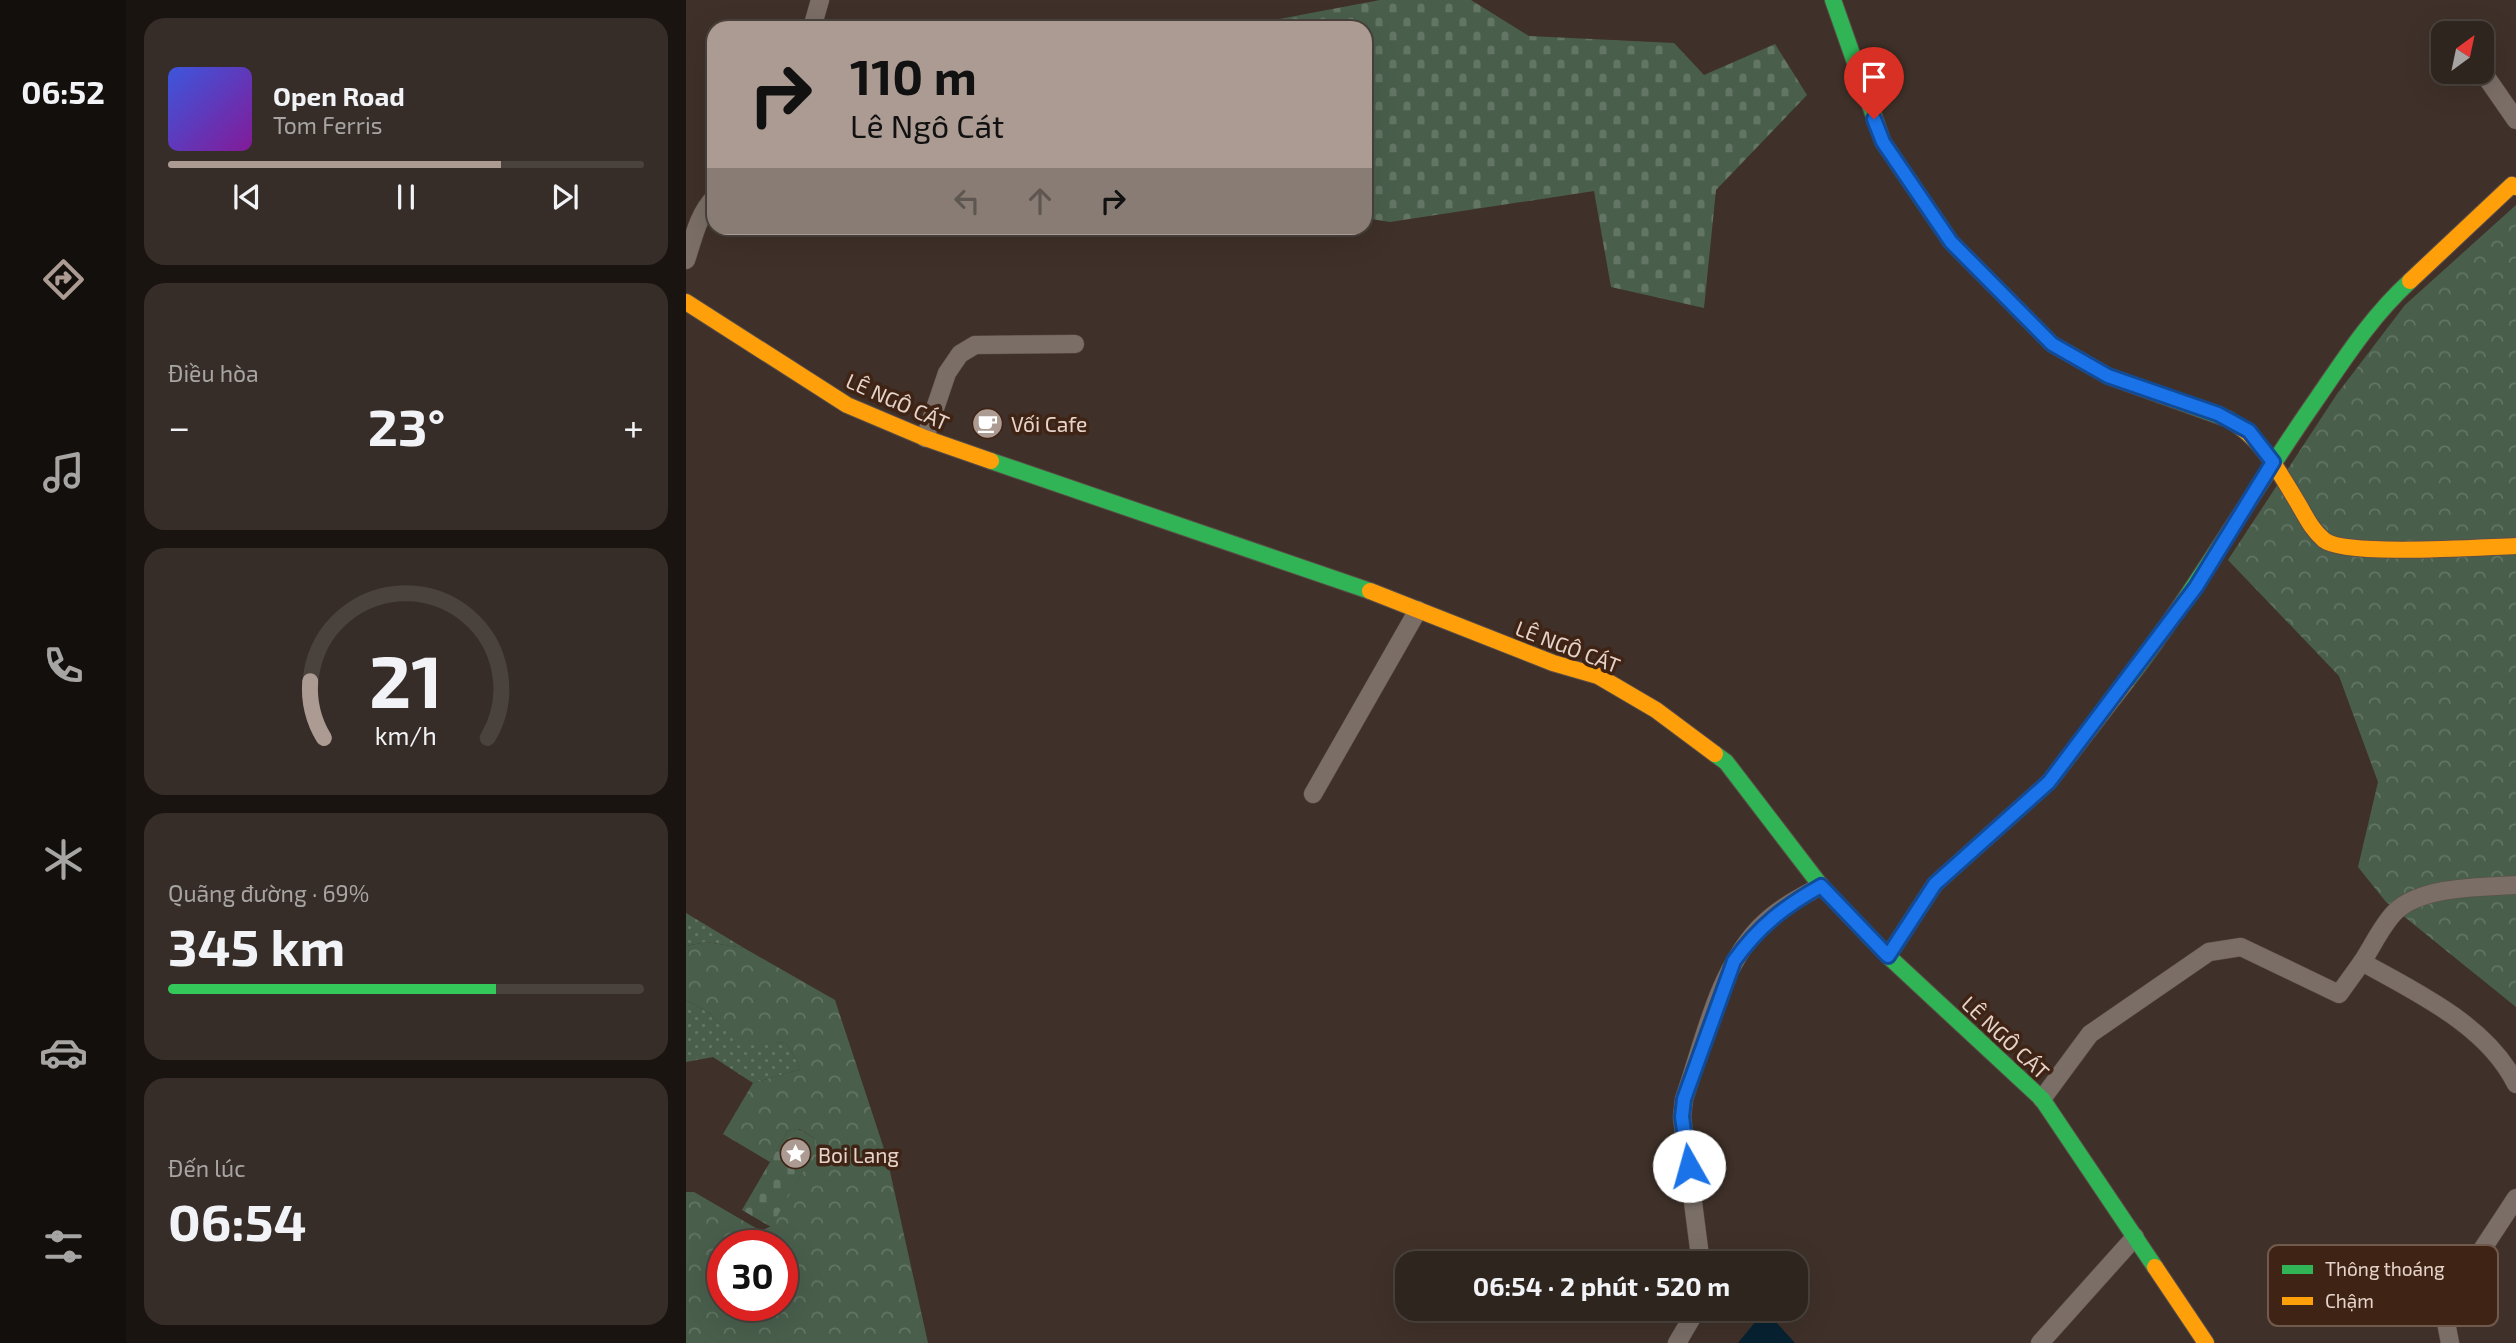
<!DOCTYPE html>
<html lang="vi">
<meta charset="utf-8">
<style>
body{margin:0;font-family:"Exo 2",sans-serif;background:#372d28;color:#f1f3f6;height:100vh;display:flex;flex-direction:column;font-size:26px;white-space:nowrap}
*{box-sizing:border-box;margin:0}
p{font-size:23px;color:#a7a5a4}
.icon{flex:none;width:38px;height:38px;fill:none;stroke:currentColor;stroke-width:2;stroke-linecap:round;stroke-linejoin:round}
.map{position:relative;flex:1;overflow:hidden}
.side{display:flex;flex-direction:column;gap:18px;padding:18px;background:#1a1411;width:560px}
.side>*{flex:none}
.guide{position:absolute;left:21px;top:21px;width:665px;height:214px;border-radius:21px;box-shadow:0 7px 28px #0002,0 0 0 2px #4a423d;background:#ac9b92;color:#111;overflow:hidden}
.needle{width:46px;rotate:33deg}
.controls{position:absolute;left:1745px;top:21px;display:grid;gap:14px}
.controls a{display:grid;place-items:center;width:63px;height:63px;border-radius:14px;background:#2f251f;box-shadow:0 7px 28px #0002,0 0 0 2px #4a423d;font-size:35px}
.speed{position:absolute;left:21px;top:1230px;display:flex;gap:14px;font-size:35px;font-weight:700;text-align:center}
.speed>*{display:grid;place-content:center;width:91px;height:91px;border-radius:50%;background:#2f251f;box-shadow:0 7px 28px #0002,0 0 0 2px #4a423d;line-height:1}
.speed .limit{border:10px solid #d22;background:#fff;color:#111}
.pin{position:absolute;display:grid;place-items:center;width:60px;height:60px;color:#fff;margin:-72px -30px;border-radius:50% 50% 50% 0;rotate:-45deg;box-shadow:0 0 7px #0007}
.pin .icon{rotate:45deg}
.me{position:absolute;width:77px;margin:-38px;rotate:353deg;stroke-linejoin:round;filter:drop-shadow(0 0 5px #0008)}
.turn{display:flex;align-items:center;gap:24px;height:147px;padding:0 28px;font-size:32px}
.turn .icon{width:91px;height:91px;stroke-width:2.5}
.turn b{display:block;font-size:49px;line-height:60px}
.lanes{display:flex;align-items:center;height:66px;padding:0 28px;background:#0003;justify-content:center;gap:35px;direction:ltr}
.lanes .off{opacity:.35}
.big{font-size:52px;font-weight:700;line-height:1.1}
.side .tile{flex:1;display:flex;flex-direction:column;justify-content:center;gap:10px;min-width:0;padding:0 24px;border-radius:21px;background:#372d28}
.side .dial{align-items:center;gap:0}
.dial svg{height:182px;overflow:visible;fill:none;stroke:#4a423d;stroke-width:7;stroke-linecap:round;text-anchor:middle}
.dial text{fill:#f1f3f6;stroke:none}
.song{display:flex;align-items:center;gap:21px}
.cover{width:84px;height:84px;border-radius:10px;background:linear-gradient(135deg,hsl(230 70% 55%),hsl(290 70% 35%))}
.played{height:7px;border-radius:4px;background:linear-gradient(90deg,#ac9b92 70%,#4a423d 70%)}
.keys{display:flex;justify-content:space-around;direction:ltr}
.heat{display:flex;justify-content:space-between;align-items:center;font-size:38px;direction:ltr}
.charge{height:10px;border-radius:5px;background:linear-gradient(90deg,#34c759 69%,#4a423d 0)}
.trip{position:absolute;left:709px;top:1251px;width:413px;height:70px;border-radius:21px;background:#2f251f;box-shadow:0 7px 28px #0002,0 0 0 2px #4a423d;font-weight:700;line-height:70px;text-align:center}
main{display:flex;flex:1;min-height:0}
.menu{display:flex;flex-direction:column;width:126px;justify-content:space-around;align-items:center;background:#130f0c;color:#a7a5a4}
.menu .icon{width:49px;height:49px}
.menu .active{color:#ac9b92}
.menu b{font-size:32px;color:#f1f3f6}
.map>svg:first-child{display:block}
.grass{fill:url(#grass-dots)}
.forest{fill:url(#forest-crowns);fill-rule:evenodd}
.cemetery{fill:url(#cemetery-stones)}
.water{fill:#072232}
.lines{fill:none;stroke-linecap:round;stroke-linejoin:round}
.street-casing{stroke:#5b4e47;stroke-width:19}
.fast-casing{stroke:#5b4e47;stroke-width:18}
.slow-casing{stroke:#5b4e47;stroke-width:18}
.street{stroke:#7a6e67;stroke-width:18}
.fast{stroke:#30b455;stroke-width:16}
.slow{stroke:#ff9f0a;stroke-width:16}
.route-casing{stroke:#114b97;stroke-width:18}
.route{stroke:#1a73e8;stroke-width:12}
.labels{text-anchor:middle;dominant-baseline:central;stroke-width:7;stroke-linejoin:round;paint-order:stroke}
.street-label{font-size:21px;fill:#e6d4cb;stroke:#3f2415}
.poi-label{font-size:21px;fill:#e6d4cb;stroke:#3f2415;text-anchor:start}
.key{fill:#3f2415;stroke:#71594c;stroke-width:2}
.key-label{font-size:19px;fill:#e6d4cb}
</style>
<main>
<nav class="menu">
<b>06:52</b>
<svg class="icon active" aria-label="directions" viewBox="0 0 24 24"><path d="M12 3l9 9-9 9-9-9zM9 14v-3h6M13 9l2 2-2 2"/></svg>
<svg class="icon" aria-label="music" viewBox="0 0 24 24"><path d="M9 18V5l10-2v13"/><circle cx="6" cy="18" r="3"/><circle cx="16" cy="16" r="3"/></svg>
<svg class="icon" aria-label="phone" viewBox="0 0 24 24"><path d="M5 4h4l2 5-3 2q2 4 5 5l2-3 5 2v4C11 20 4 13 5 4z"/></svg>
<svg class="icon" aria-label="climate" viewBox="0 0 24 24"><path d="M12 3v18M4 7l16 10M4 17L20 7"/></svg>
<svg class="icon" aria-label="car" viewBox="0 0 24 24"><path d="M5 17H2v-5l4-1 3-4h7l3 4 3 1v5h-3M9 17h6M6 11h13"/><circle cx="7" cy="17" r="2"/><circle cx="17" cy="17" r="2"/></svg>
<svg class="icon" aria-label="filters" viewBox="0 0 24 24"><path d="M4 7h16M4 17h16"/><circle cx="9" cy="7" r="2"/><circle cx="15" cy="17" r="2"/></svg>
</nav>
<section class="side">
<div class="tile">
<div class="song"><i class="cover"></i><div><b>Open Road</b><p>Tom Ferris</p></div></div>
<div class="played"></div>
<div class="keys"><svg class="icon" aria-label="previous" viewBox="0 0 24 24"><path d="M18 5L8 12l10 7zM5 5v14"/></svg><svg class="icon" aria-label="pause" viewBox="0 0 24 24"><path d="M8 5v14M16 5v14"/></svg><svg class="icon" aria-label="next" viewBox="0 0 24 24"><path d="M6 5l10 7-10 7zM19 5v14"/></svg></div>
</div>
<div class="tile"><p>Điều hòa</p>
<div class="heat"><a>−</a><b class="big">23°</b><a>+</a></div>
</div>
<div class="tile dial"><svg viewBox="0 0 100 80">
<path d="M14 69A42 42 0 1 1 86 69"/>
<path d="M14 69A42 42 0 0 1 8 44" stroke="#ac9b92"/>
<text x="50" y="56" font-size="32" font-weight="700">21</text>
<text x="50" y="72" font-size="11">km/h</text>
</svg></div>
<div class="tile"><p>Quãng đường · 69%</p><b class="big">345 km</b><div class="charge"></div></div>
<div class="tile"><p>Đến lúc</p><b class="big">06:54</b></div>
</section>
<div class="map">
<svg width="1830" height="1343" viewBox="0 0 1830 1343">
<defs>
<pattern id="grass-dots" width="8" height="8" patternUnits="userSpaceOnUse" patternTransform="scale(1.75)"><rect width="8" height="8" fill="#495f4c"/><path d="M2 2h.1M6 6h.1" fill="none" stroke="#637564" stroke-width="1.8" stroke-linecap="round"/></pattern>
<pattern id="forest-crowns" width="20" height="18" patternUnits="userSpaceOnUse" patternTransform="scale(1.75)"><rect width="20" height="18" fill="#495f4c"/><path d="M2 6a3 3 0 1 1 6 0M12 15a3 3 0 1 1 6 0" fill="none" stroke="#637564"/></pattern>
<pattern id="cemetery-stones" width="16" height="16" patternUnits="userSpaceOnUse" patternTransform="scale(1.75)"><rect width="16" height="16" fill="#495f4c"/><path d="M2 7V4a2 2 0 0 1 4 0v3zM10 15v-3a2 2 0 0 1 4 0v3z" fill="#637564"/></pattern>
</defs>
<rect width="100%" height="100%" fill="#3f3129"/>
<g class="grass">
<path d="M0,913L58,948L20,942L0,946Z"/>
<path d="M0,1000L25,1014L53,1045L100,1042L115,1069L67,1083L27,1057L0,1062Z"/>
</g>
<g class="forest">
<path d="M1830,205V1007L1700,902L1672,867L1692,782L1653,676L1542,560L1651,394L1719,305Z"/>
<path d="M20,942L58,948L149,1000L201,1158L242,1343H0V1192H8L75,1231L85,1226L131,1147L130,1139L113,1129L102,1131L84,1162L37,1134L67,1083L115,1069L100,1042L53,1046L25,1014L0,1000V946ZM37,1246H96V1306H37Z"/>
</g>
<g class="cemetery">
<path d="M694,0H785L843,36L988,43L1018,75L1089,44L1121,95L1030,190L1018,308L925,287L908,191L704,222L679,218V28H578V22Z"/>
<path d="M112,1129L130,1139L131,1147L85,1227L56,1210L102,1131Z"/>
</g>
<path class="water" d="M1079,1310L1109,1343H1052Z"/>
<g class="lines">
<defs>
<g id="street">
<path d="M126,28L134,0"/>
<path d="M1796,71L1830,120"/>
<path d="M0,260C7,240 12,214 28,198"/>
<path d="M239,438L261,373L274,354L289,345L389,344"/>
<path d="M627,794L732,610"/>
<path d="M1676,962C1686,947 1696,925 1709,912C1735,886 1796,887 1830,885"/>
<path d="M1356,1099L1404,1034L1523,952L1555,947L1653,994L1676,962C1731,993 1801,1025 1830,1084"/>
<path d="M1015,1264L996,1117L998,1099C1018,1042 1031,973 1073,928C1091,909 1113,898 1135,886"/>
<path d="M991,1343L1011,1309"/>
<path d="M1354,1343L1449,1237"/>
<path d="M1764,1343L1759,1317L1761,1303L1830,1198"/>
</g>
<g id="fast">
<path d="M1147,0L1197,142L1265,242L1366,344L1422,376L1542,419"/>
<path d="M305,461L684,591"/>
<path d="M1440,682C1509,592 1564,495 1628,403C1659,358 1684,318 1724,281"/>
<path d="M1029,754L1040,762L1135,886L1202,956L1356,1099L1469,1267"/>
</g>
<g id="slow">
<path d="M1724,281L1826,185L1830,187"/>
<path d="M0,302L161,405L239,438L305,461"/>
<path d="M1542,419C1576,438 1593,472 1613,505C1620,517 1626,530 1638,540C1659,557 1796,547 1830,546"/>
<path d="M684,591L867,663L912,676L970,710L1029,754"/>
<path d="M1202,956L1249,884L1363,782L1440,682"/>
<path d="M1469,1267L1520,1343"/>
</g>
</defs>
<use href="#street" class="street-casing"/>
<use href="#fast" class="fast-casing"/>
<use href="#slow" class="slow-casing"/>
<use href="#street" class="street"/>
<use href="#fast" class="fast"/>
<use href="#slow" class="slow"/>
</g>
<g class="lines">
<defs>
<path id="route" d="M1003,1166L996,1117L998,1099L1048,961C1073,926 1099,906 1135,886L1202,956L1249,884L1363,782L1510,587L1587,462L1563,431L1532,414L1422,376L1366,344L1265,242L1197,142L1188,119"/>
</defs>
<use href="#route" class="route-casing"/>
<use href="#route" class="route"/>
</g>
<defs>
<symbol id="cafe-disc" viewBox="-11 -11 22 22"><circle r="9.5" fill="#ac9b92" stroke="#3f2415"/><path d="M-5.5-4.5H6V0H3Q3 3.5 0 3.5H-2.5Q-5.5 3.5-5.5 0ZM3-3.2v2h1.7v-2ZM-6 4.5H4V6H-6Z" fill="#fff"/></symbol>
<symbol id="sight-disc" viewBox="-11 -11 22 22"><circle r="9.5" fill="#ac9b92" stroke="#3f2415"/><path d="M0-6L1.8-2.2L6-1.7L2.9 1.2L3.7 5.4L0 3.3L-3.7 5.4L-2.9 1.2L-6-1.7L-1.8-2.2Z" fill="#fff"/></symbol>
</defs>
<g fill-rule="evenodd">
<use href="#cafe-disc" x="284" y="406" width="35" height="35"/>
<use href="#sight-disc" x="92" y="1136" width="35" height="35"/>
</g>
<g class="labels">
<g class="street-label">
<text transform="translate(212 401) rotate(24)">LÊ NGÔ CÁT</text>
<text transform="translate(882 646) rotate(21)">LÊ NGÔ CÁT</text>
<text transform="translate(1320 1037) rotate(43)">LÊ NGÔ CÁT</text>
</g>
<g class="poi-label">
<text x="325" y="423">Vối Cafe</text>
<text x="132" y="1154">Boi Lang</text>
</g>
</g>
<rect x="1582" y="1245" width="230" height="81" rx="10" class="key"/>
<rect x="1596" y="1265" width="31" height="9" fill="#30b455"/>
<rect x="1596" y="1297" width="31" height="8" fill="#ff9f0a"/>
<g class="key-label">
<text x="1639" y="1276">Thông thoáng</text>
<text x="1639" y="1308">Chậm</text>
</g>
</svg>
<div class="controls">
<a><svg class="needle" viewBox="-14 -14 28 28"><path d="M0-13l5 13h-10z" fill="#e53935"/><path d="M0 13l5-13h-10z" fill="#a7a5a4"/></svg></a>
</div>
<div class="speed"><div class="limit">30</div></div>
<div class="pin" style="left:1188px;top:119px;background:#d93025"><svg class="icon" aria-label="arrive" viewBox="0 0 24 24"><path d="M6 21V4h12l-3 4 3 4H6"/></svg></div>
<svg class="me" style="left:1003px;top:1166px" viewBox="-20 -20 40 40"><circle r="19" fill="#fff"/><path d="M0-13L10 11 0 6-10 11z" fill="#1a73e8"/></svg>
<div class="trip">06:54 · 2 phút · 520 m</div>
<div class="guide">
<div class="turn"><svg class="icon" aria-label="right" viewBox="0 0 24 24"><path d="M7 20v-9h11M14 6l5 5-5 5"/></svg><div><b>110 m</b>Lê Ngô Cát</div></div>
<div class="lanes"><svg class="icon off" aria-label="left" viewBox="0 0 24 24"><path d="M17 20v-9H6M10 6l-5 5 5 5"/></svg><svg class="icon off" aria-label="ahead" viewBox="0 0 24 24"><path d="M12 20V5M6 11l6-6 6 6"/></svg><svg class="icon" aria-label="right" viewBox="0 0 24 24"><path d="M7 20v-9h11M14 6l5 5-5 5"/></svg></div>
</div>
</div>
</main>
